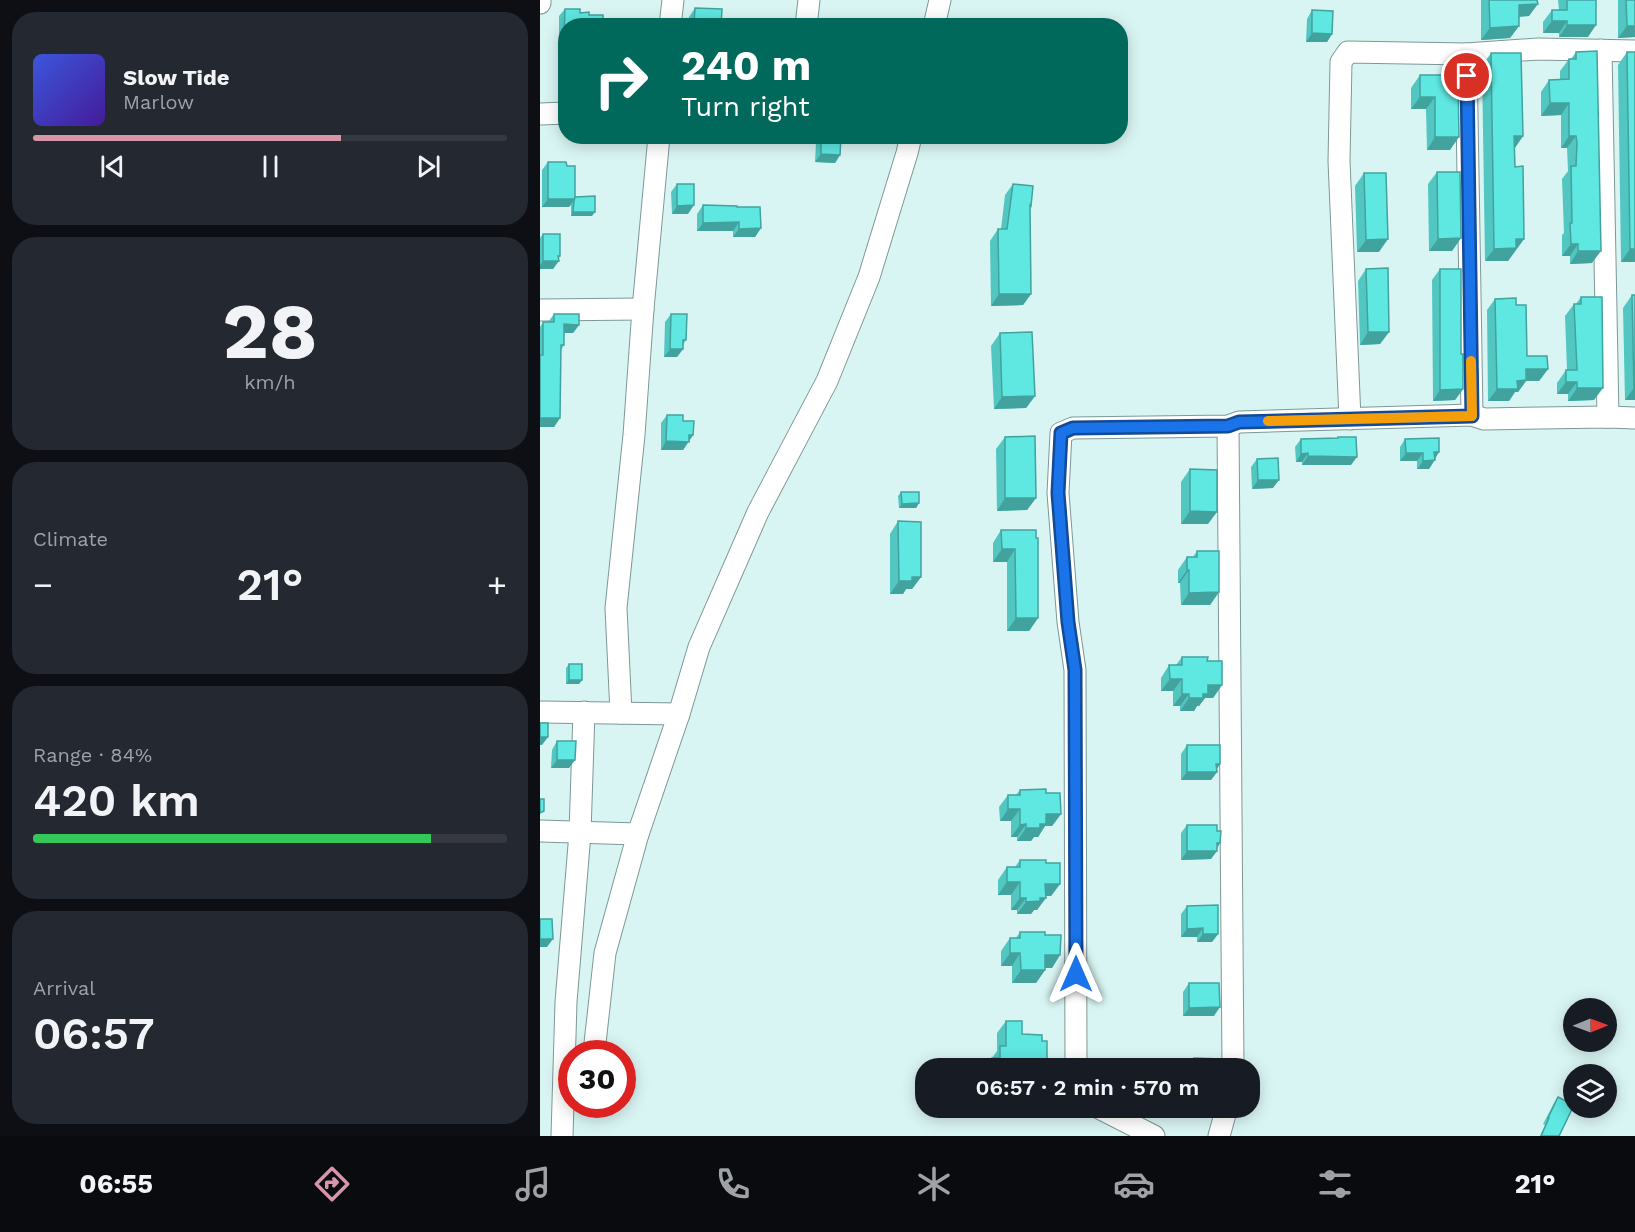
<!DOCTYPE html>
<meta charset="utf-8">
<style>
body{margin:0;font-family:"Work Sans",sans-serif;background:#242831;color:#f1f3f6;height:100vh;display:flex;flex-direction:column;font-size:22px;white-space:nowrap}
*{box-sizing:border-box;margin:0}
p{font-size:20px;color:#9ea1a6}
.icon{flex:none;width:33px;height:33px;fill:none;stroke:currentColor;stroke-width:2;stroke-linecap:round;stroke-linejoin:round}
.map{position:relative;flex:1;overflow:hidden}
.drawer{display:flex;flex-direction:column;gap:12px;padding:12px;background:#0d0f14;width:540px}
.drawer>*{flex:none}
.top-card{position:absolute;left:18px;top:18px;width:570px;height:126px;border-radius:24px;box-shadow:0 3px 15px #0003;background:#00695c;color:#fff;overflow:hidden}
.needle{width:39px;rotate:89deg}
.buttons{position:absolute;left:1023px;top:998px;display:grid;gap:12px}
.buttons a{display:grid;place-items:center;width:54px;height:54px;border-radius:50%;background:#171b24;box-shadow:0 3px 15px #0003;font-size:30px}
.speed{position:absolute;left:18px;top:1040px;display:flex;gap:12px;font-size:30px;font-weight:700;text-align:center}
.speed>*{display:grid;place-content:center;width:78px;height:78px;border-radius:50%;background:#171b24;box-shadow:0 3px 15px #0003;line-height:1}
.speed .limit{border:9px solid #d22;background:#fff;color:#111}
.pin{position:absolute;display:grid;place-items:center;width:51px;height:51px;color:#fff;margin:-26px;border:3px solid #fff;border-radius:50%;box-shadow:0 2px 6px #0007}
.me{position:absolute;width:66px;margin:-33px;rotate:0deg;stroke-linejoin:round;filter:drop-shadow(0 0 4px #0008)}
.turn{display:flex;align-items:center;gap:21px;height:126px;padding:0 24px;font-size:27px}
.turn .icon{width:78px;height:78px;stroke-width:2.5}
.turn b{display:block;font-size:42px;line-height:51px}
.big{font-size:45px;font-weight:600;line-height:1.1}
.drawer .widget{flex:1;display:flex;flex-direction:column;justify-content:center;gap:9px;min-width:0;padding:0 21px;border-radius:24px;background:#242831}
.drawer .dial{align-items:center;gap:0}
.dial b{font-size:78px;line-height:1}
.song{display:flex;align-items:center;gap:18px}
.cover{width:72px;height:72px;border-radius:9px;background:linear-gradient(135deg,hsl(230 70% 55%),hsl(260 70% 35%))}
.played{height:6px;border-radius:3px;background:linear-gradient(90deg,#d695a9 65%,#363941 65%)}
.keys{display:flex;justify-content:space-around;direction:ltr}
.heat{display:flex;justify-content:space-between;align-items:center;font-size:33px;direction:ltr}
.charge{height:9px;border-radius:4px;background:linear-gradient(90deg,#34c759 84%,#363941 0)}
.trip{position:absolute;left:375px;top:1058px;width:345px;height:60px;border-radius:24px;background:#171b24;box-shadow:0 3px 15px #0003;font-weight:600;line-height:60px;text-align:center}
.dock{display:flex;height:96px;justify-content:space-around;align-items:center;background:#090b0e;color:#9ea1a6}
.dock .icon{width:42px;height:42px}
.dock .selected{color:#d695a9}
.dock b{font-size:27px;color:#f1f3f6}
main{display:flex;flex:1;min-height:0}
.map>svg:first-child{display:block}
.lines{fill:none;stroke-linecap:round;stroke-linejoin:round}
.minor-casing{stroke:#7d9896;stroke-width:23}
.minor{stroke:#fff;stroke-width:21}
.wall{fill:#52c7c2}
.shaded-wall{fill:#42a29e}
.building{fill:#5fe7e2;stroke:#42a29e;stroke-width:1.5}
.route-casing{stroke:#114b97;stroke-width:15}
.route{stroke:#1a73e8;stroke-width:10}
.slow{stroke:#f59e0b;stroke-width:10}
</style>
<main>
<section class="drawer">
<div class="widget">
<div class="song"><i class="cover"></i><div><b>Slow Tide</b><p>Marlow</p></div></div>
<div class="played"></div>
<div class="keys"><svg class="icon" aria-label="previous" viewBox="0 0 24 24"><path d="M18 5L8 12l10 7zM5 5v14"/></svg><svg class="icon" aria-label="pause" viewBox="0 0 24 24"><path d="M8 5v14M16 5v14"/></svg><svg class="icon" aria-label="next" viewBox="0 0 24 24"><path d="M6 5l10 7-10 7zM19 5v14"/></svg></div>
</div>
<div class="widget dial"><b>28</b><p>km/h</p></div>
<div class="widget"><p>Climate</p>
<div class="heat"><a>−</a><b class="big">21°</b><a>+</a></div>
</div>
<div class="widget"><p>Range · 84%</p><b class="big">420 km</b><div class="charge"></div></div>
<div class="widget"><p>Arrival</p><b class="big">06:57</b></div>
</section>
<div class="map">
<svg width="1095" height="1136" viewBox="0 0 1095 1136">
<rect width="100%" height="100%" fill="#d9f5f3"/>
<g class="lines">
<defs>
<g id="minor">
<path d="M0,3V0"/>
<path d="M130,26L133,0"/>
<path d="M266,26L269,0"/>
<path d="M394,26L400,0"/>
<path d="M1061,50L1068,417"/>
<path d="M926,54L932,415"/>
<path d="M0,114L26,113"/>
<path d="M0,310L103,309"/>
<path d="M810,419L799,161L801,62L808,52L926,54L998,49L1095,51"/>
<path d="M688,426L693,1068"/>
<path d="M0,712L139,714"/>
<path d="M81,713L76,608L94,435L103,309L119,136"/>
<path d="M0,831L98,834"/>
<path d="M55,1043L65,953L98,834L139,714L159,647L218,512L287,381L329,277L367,153L371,136"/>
<path d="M536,1068L535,670L528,622L518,493L521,433L533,428L688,426L699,422L932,415L944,419L1068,417L1095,418"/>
<path d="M557,1107L614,1136"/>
<path d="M22,1136L26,1002L40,833L44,712"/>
<path d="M679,1136L687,1107"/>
</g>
</defs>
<use href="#minor" class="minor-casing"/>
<use href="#minor" class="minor"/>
</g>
<g class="wall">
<path d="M941,0H997L989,16L979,17V26L970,38L941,40Z"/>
<path d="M1018,0H1056L1048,37H1019V33H1003V22L1012,10H1019Z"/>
<path d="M1078,0H1095V37L1078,38Z"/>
<path d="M155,8L181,26H148L149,17Z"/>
<path d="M25,9L49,15L26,26V45H19V16Z"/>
<path d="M772,10L792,34L787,42H766L767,19Z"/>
<path d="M1036,52L1052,263L1030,264V256H1022V235L1024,233L1022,179L1028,171L1027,148H1021V115L1001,116V92L1009,80L1020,79V71L1029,59H1031Z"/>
<path d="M1087,52L1095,262H1081L1078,65Z"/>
<path d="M951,53L983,136L975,148V167L984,239L968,261H945L942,66Z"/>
<path d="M880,75H918L910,150H887L886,109H871V88Z"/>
<path d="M280,136H301L300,155L295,163L275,162L276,142Z"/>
<path d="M8,162L27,166L35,197L52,216H31V205L29,207H2V170Z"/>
<path d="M897,172L921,238L912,251H889L888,184Z"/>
<path d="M824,173L839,252H817L815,186Z"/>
<path d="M137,184L148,214H132L131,192Z"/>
<path d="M473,184L491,206L490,208L491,294L483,305L451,306L450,241L458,229H461L465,195Z"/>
<path d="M163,205L221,228L215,237H193V231H157V214Z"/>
<path d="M3,234L20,256L13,269H0V238Z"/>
<path d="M826,269L849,332L840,344L820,345L818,281Z"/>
<path d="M900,269L921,354L923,389L915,400L893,401L892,280Z"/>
<path d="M1092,295L1095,400H1085L1083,308Z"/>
<path d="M1041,297L1054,400L1028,401V394H1017V383L1026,370H1027L1025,316L1034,304H1036Z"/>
<path d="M955,299L976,305L987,356L1008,369L999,381H986L978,392H975L969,401H948L947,310Z"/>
<path d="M14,314L39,325L33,333H24V345L21,350L20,418L14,427H0V327L3,322H8Z"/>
<path d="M131,314L146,340L143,345V349L137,357H124L125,322Z"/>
<path d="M460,333L495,396L486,408L454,409L451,346Z"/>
<path d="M127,415L143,421L153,435L143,450H121V423Z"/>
<path d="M465,437L496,498L487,510L457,511L456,449Z"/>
<path d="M798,437L811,465H762V462H756L755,447L761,439L797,438Z"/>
<path d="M865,439L894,459L895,460L889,469H877V461H860V447Z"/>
<path d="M717,459L733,488L712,489L711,467Z"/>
<path d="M650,469L668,524H641V482Z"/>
<path d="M361,492L379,503L376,508H359L358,496Z"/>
<path d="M358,521L381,577L372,589H366L363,594H350V534Z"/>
<path d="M461,530L496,538L498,618L489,631H467V562H453V543Z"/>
<path d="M657,551L679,592L670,605H641L640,583H638V570L647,557H653Z"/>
<path d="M642,657L667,661L682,685L673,698H665L659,706H657L654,711H640V706H633V691H621V678L629,665H636Z"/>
<path d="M29,664L42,680L39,684H26V668Z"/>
<path d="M17,741L35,760L29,768H11L12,750Z"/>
<path d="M647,745L680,764L676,769L677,772L671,780H641V754Z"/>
<path d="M480,790L506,793L521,814L512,826H505L498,837H494L491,841H477V837H471V821H460L459,807L468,795H476Z"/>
<path d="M647,825L677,831L680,843L671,859L641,860V833Z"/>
<path d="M480,860L506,863L520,884L511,896H506L497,910H494L491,914H477V910H471V895H458V880L467,867H475Z"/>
<path d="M647,906L678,934L672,942H657V937H641V914Z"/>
<path d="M480,932L505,935L520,955L512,968H505V970L496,983H472V966H461V951L470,938H476Z"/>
<path d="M649,983L674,1016H643V992Z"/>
<path d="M466,1021L482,1034L502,1041L505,1068H445L457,1051V1033Z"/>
<path d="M654,1058L681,1068H648Z"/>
<path d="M1018,1097L1019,1136H1000L1005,1125L1003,1124L1014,1103Z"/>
</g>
<g class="shaded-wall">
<path d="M998,4L989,16L970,17L979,5Z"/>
<path d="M1012,21H1027L1019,33H1003Z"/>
<path d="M154,22H160L157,26H152Z"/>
<path d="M1027,25H1056L1048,37H1019Z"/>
<path d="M979,26L970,38L941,40L950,28Z"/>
<path d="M1087,26H1095V37L1078,38Z"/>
<path d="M772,33L792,34L787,42H766Z"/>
<path d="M24,37H26V45H19Z"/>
<path d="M880,97H895L886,109H871Z"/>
<path d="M1010,103H1029L1021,115L1001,116Z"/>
<path d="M974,136H983L974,149Z"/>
<path d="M1029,136H1036L1027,148H1021Z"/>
<path d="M895,137H919L910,150H887Z"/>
<path d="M281,154L300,155L295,163L275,162Z"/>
<path d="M8,199H35L29,207H2Z"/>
<path d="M154,205L148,214H132L137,206Z"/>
<path d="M33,212H55L52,216H31Z"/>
<path d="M199,222L193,231H157L163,223Z"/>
<path d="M221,228L215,237H193L199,229Z"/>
<path d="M921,238L912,251H889L898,239Z"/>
<path d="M848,239L839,252H817L826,240Z"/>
<path d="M976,239H984L968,261H945L954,249Z"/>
<path d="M1031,244H1038L1030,256H1022Z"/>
<path d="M1090,249H1095V262H1081Z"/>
<path d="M1038,251H1061L1052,263L1030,264Z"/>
<path d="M18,256H20L17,261H19L13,269H0V265L3,261Z"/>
<path d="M459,294H491L483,305L451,306Z"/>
<path d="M24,324L39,325L33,333H18Z"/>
<path d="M828,332H849L840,344L820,345Z"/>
<path d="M130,349H143L137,357H124Z"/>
<path d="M986,369H1008L999,381H986L978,392H975L969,401H948L957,389Z"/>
<path d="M1026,382H1037L1028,394H1017Z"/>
<path d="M1037,388H1063L1054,400L1028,401Z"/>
<path d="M1094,388H1095V400H1085Z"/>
<path d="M923,389L915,400L893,401L900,390Z"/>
<path d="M495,396L486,408L454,409L462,397Z"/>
<path d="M0,418H20L14,427H0Z"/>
<path d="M149,435H153L143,450H121L126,441Z"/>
<path d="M894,452H899L889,469H877L883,461Z"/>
<path d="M768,453L762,462H756L761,454Z"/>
<path d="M866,453H883L877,461H860Z"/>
<path d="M768,456L817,457L811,465H762Z"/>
<path d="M718,480H739L733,488L712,489Z"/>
<path d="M465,498H496L487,510L457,511Z"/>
<path d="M379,503L376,508H359L362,504Z"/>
<path d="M650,511L677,512L668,524H641Z"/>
<path d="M462,549H475L467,562H453Z"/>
<path d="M647,570H649L640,583H638Z"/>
<path d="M372,577H381L372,589H366L363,594H350L359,581Z"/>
<path d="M679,592L670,605H641L649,593Z"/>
<path d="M476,618H498L489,631H467Z"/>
<path d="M630,679H642L633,691H621Z"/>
<path d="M29,680H42L39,684H26Z"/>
<path d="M668,685H682L673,698H665L659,706H657L654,711H640L649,698Z"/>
<path d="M642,694H649L640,706H633Z"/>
<path d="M0,737H8L2,745H0Z"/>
<path d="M17,760H35L29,768H11Z"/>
<path d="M676,764H680L675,772H677L671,780H641L647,772Z"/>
<path d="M468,809H480L471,821H460Z"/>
<path d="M506,814H521L512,826H505L498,837H494L491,841H477L486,828Z"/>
<path d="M486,824L477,837H471L480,825Z"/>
<path d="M677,843H680L675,851H677L671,859L641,860L647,851Z"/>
<path d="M467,882H480L471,895H458Z"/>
<path d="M505,884H520L511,896H497Z"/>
<path d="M480,898H486L477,910H471Z"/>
<path d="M500,898H506L497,910H494L491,914H477L486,902Z"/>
<path d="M663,928L657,937H641L647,929Z"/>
<path d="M663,934H678L672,942H657Z"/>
<path d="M0,939H13L7,947H0Z"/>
<path d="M470,953H480L472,966H461Z"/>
<path d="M505,955H520L512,968H496Z"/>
<path d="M481,970H505L496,983H472Z"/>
<path d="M680,1007L674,1016H643L649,1008Z"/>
</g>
<g class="building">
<path d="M949,0H997L998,4L979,5V26L950,28Z"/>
<path d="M1027,0H1056V25H1027V21H1012V10H1027Z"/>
<path d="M1086,0H1095V26H1087Z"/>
<path d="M155,8L182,9L181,26H160V22H154Z"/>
<path d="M25,9H40V13L49,12V15H63V26H26V37H24Z"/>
<path d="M772,10L793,11L792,34L772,33Z"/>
<path d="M1057,51L1061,251H1038V244H1031L1030,223H1032L1031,166H1036L1037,143L1036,136H1029V103H1010L1009,80L1029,79V59H1036V52Z"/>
<path d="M1087,52H1095V249H1090Z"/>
<path d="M951,53H981L983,136H974L975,167L983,166L984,239H976V248L954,249Z"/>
<path d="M880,75H918L919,137H895V97H880Z"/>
<path d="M281,136H301L300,155L281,154Z"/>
<path d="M8,162H26L27,166H35V199H8Z"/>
<path d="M897,172H920L921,238L898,239Z"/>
<path d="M824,173H846L848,239L826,240Z"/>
<path d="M137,184H154V205L137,206Z"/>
<path d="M473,184L493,186L491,206L490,205L491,294H459L458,229H467Z"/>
<path d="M55,196V212H33L34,201L35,197Z"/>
<path d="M163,205L197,206V207H220L221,228L199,229V222L163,223Z"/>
<path d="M3,234H20V256H18L19,261H3Z"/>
<path d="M848,268L849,332H828L826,269Z"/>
<path d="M900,269H921V354H923V389L900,390Z"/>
<path d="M1092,295H1095V388H1094Z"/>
<path d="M1041,297H1062L1063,388H1037V382H1026V370H1037L1034,304H1041Z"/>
<path d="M976,298V305H986L987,356H1007L1008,369H986V380L977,381L978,389H957L955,299Z"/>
<path d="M14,314H39V325L24,324V345H21L20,418H0V355H3V322H14Z"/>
<path d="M131,314H147L146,340H143V349H130Z"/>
<path d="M492,332L495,396L462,397L460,333Z"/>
<path d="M127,415H143V421H154L153,435H149V442L126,441Z"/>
<path d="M495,436L496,498H465V437Z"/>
<path d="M798,437H816L817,457L768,456V453L761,454V439L798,438Z"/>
<path d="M899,438V452H894L895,460L883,461V453H866L865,439Z"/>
<path d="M738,458L739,480H718L717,459Z"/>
<path d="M650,469L677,470V512L650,511Z"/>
<path d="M361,492H379V503L362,504Z"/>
<path d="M358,521L381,522V577H372V581H359Z"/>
<path d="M461,530H496V538H498V618H476L475,549H462Z"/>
<path d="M657,551H679V592L649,593V570H647V557H657Z"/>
<path d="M642,657H668L667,661H682V685H668V694H663V698H649V694H642V679H630L629,665H642Z"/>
<rect x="29" y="664" width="13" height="16"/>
<rect x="0" y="723" width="8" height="14"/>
<path d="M17,741H36L35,760H17Z"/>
<path d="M647,745H680V764H676L677,772H647Z"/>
<path d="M506,789V793H520L521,814H506V824H500V828H486V824L480,825V809H468V795H480V790Z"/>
<path d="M0,799H4V811L0,813Z"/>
<path d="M647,825H677V831H681L680,843H677V851H647Z"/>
<path d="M480,860H506V863H520V884H505L506,898H500V901L486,902V898H480V882H467V867H480Z"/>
<path d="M678,905V934H663V928L647,929V906Z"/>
<path d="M0,919H12L13,939H0Z"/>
<path d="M480,932H505V935H521L520,955H505V970H481L480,953H470V938H480Z"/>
<path d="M649,983H679L680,1007L649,1008Z"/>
<path d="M466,1021H482V1034L502,1035V1041H507V1065H502V1068H451L452,1058H460V1046H466Z"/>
<path d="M654,1058L681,1059V1068H653Z"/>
<path d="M1018,1097L1034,1105L1019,1136H1001L1009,1118H1008Z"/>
</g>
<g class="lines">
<defs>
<path id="route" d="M536,974L535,670L528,622L518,493L521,433L533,428L688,426L699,422L932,416L927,76"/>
</defs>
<use href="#route" class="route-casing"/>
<use href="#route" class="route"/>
<path class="slow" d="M728,421L932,416L931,361"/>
</g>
</svg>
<div class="buttons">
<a><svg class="needle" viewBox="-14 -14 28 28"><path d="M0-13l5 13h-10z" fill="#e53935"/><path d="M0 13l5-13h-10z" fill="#9ea1a6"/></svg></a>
<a><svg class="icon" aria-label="layers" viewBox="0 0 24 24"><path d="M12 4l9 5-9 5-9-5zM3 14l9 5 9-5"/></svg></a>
</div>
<div class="speed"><div class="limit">30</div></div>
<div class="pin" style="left:927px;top:76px;background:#d93025"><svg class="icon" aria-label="arrive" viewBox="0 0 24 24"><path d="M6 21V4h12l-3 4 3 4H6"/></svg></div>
<svg class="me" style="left:536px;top:974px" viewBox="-20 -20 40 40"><path d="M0-17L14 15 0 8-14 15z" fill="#1a73e8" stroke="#fff" stroke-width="4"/></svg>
<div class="trip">06:57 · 2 min · 570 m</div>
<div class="top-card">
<div class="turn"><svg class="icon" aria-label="right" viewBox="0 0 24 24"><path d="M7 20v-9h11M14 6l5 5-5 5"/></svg><div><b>240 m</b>Turn right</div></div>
</div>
</div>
</main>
<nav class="dock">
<b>06:55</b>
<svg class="icon selected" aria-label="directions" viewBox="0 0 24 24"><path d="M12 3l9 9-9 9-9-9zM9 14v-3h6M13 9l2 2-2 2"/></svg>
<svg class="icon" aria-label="music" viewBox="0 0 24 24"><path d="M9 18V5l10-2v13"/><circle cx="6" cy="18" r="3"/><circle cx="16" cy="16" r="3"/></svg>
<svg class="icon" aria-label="phone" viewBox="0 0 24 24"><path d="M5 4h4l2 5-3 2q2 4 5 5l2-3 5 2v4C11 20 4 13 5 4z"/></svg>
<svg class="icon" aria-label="climate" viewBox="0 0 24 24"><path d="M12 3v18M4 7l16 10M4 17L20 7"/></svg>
<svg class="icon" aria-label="car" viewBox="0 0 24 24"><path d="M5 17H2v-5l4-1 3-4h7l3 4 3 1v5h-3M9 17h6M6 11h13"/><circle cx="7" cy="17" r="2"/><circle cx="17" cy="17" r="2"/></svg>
<svg class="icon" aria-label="filters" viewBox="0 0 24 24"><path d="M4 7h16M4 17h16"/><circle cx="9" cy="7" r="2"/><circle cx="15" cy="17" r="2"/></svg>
<b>21°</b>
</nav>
